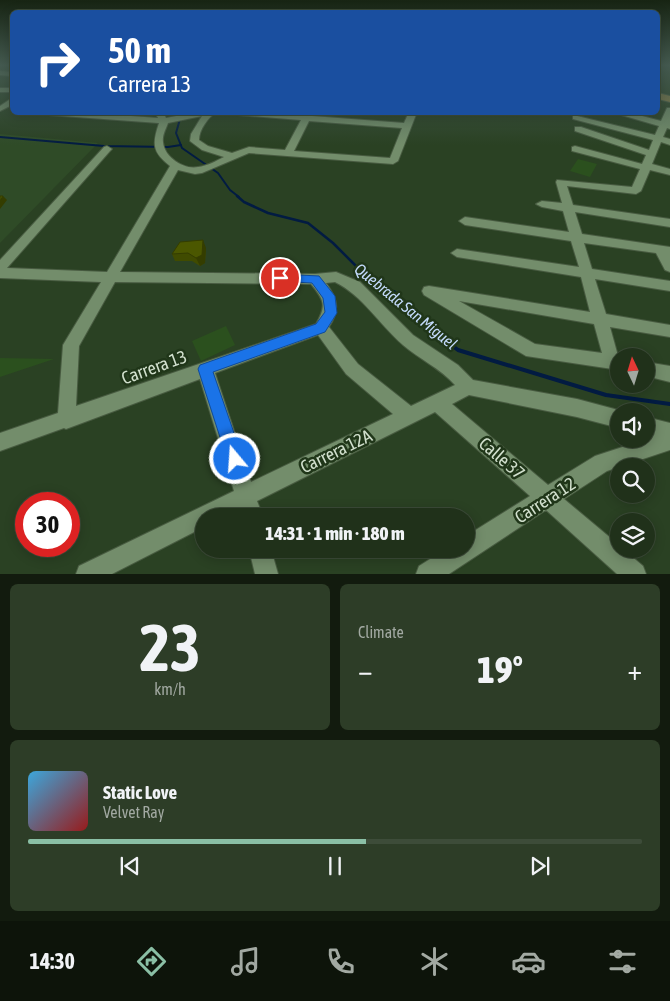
<!DOCTYPE html>
<meta charset="utf-8">
<style>
body{margin:0;font-family:"Asap Condensed",sans-serif;background:#2d3d27;color:#f1f3f6;height:100vh;display:flex;flex-direction:column;font-size:19px;white-space:nowrap}
*{box-sizing:border-box;margin:0}
p{font-size:16px;color:#a2a9a2}
.icon{flex:none;width:28px;height:28px;fill:none;stroke:currentColor;stroke-width:2;stroke-linecap:round;stroke-linejoin:round}
.map{position:relative;height:574px;overflow:hidden}
.side{display:flex;flex-direction:column;gap:10px;padding:10px;background:#121b0e;flex:1}
.side>*{flex:none}
.banner{position:absolute;left:10px;top:10px;width:650px;height:105px;border-radius:8px;box-shadow:0 2px 12px #0003,0 0 0 1px #3d4c39;background:#1a4fa0;color:#fff;overflow:hidden}
.needle{width:32px;rotate:356deg}
.fabs{position:absolute;left:610px;top:348px;display:grid;gap:10px}
.fabs a{display:grid;place-items:center;width:45px;height:45px;border-radius:50%;background:#20311a;box-shadow:0 2px 12px #0003,0 0 0 1px #3d4c39;font-size:25px}
.speed{position:absolute;left:15px;top:492px;display:flex;gap:10px;font-size:25px;font-weight:700;text-align:center}
.speed>*{display:grid;place-content:center;width:65px;height:65px;border-radius:50%;background:#20311a;box-shadow:0 2px 12px #0003,0 0 0 1px #3d4c39;line-height:1}
.speed .limit{border:8px solid #d22;background:#fff;color:#111}
.pin{position:absolute;display:grid;place-items:center;width:42px;height:42px;color:#fff;margin:-21px;border:2px solid #fff;border-radius:50%;box-shadow:0 1px 5px #0007}
.me{position:absolute;width:55px;margin:-28px;rotate:342deg;stroke-linejoin:round;filter:drop-shadow(0 0 4px #0008)}
.turn{display:flex;align-items:center;gap:18px;height:105px;padding:0 15px;font-size:22px}
.turn .icon{width:65px;height:65px;stroke-width:2.5}
.turn b{display:block;font-size:35px;line-height:42px}
.big{font-size:38px;font-weight:800;line-height:1.1}
.side .tile{flex:1;display:flex;flex-direction:column;justify-content:center;gap:8px;min-width:0;padding:0 18px;border-radius:8px;background:#2d3d27}
.side .dial{align-items:center;gap:0}
.dial b{font-size:65px;line-height:1}
.song{display:flex;align-items:center;gap:15px}
.cover{width:60px;height:60px;border-radius:8px;background:linear-gradient(135deg,hsl(200 70% 55%),hsl(0 70% 35%))}
.played{height:5px;border-radius:2px;background:linear-gradient(90deg,#8abfa5 55%,#3d4c39 55%)}
.keys{display:flex;justify-content:space-around;direction:ltr}
.heat{display:flex;justify-content:space-between;align-items:center;font-size:28px;direction:ltr}
.side .tiles{flex:1;display:grid;gap:10px;grid-template-columns:1fr 1fr}
.tile:last-child{grid-column:span 2}
.trip{position:absolute;left:195px;top:508px;width:280px;height:50px;border-radius:25px;background:#20311a;box-shadow:0 2px 12px #0003,0 0 0 1px #3d4c39;font-weight:800;line-height:50px;text-align:center}
.menu{display:flex;height:80px;justify-content:space-around;align-items:center;background:#0d140a;color:#a2a9a2}
.menu .icon{width:35px;height:35px}
.menu .current{color:#8abfa5}
.menu b{font-size:22px;color:#f1f3f6}
.map>svg:first-child{display:block}
.built{fill:#2f4b27}
.green{fill:#2b501e}
.lines{fill:none;stroke-linecap:round;stroke-linejoin:round}
.stream-far2{stroke:#021b42;stroke-width:2}
.stream-far1{stroke:#021b42;stroke-width:2.5}
.stream{stroke:#021b42;stroke-width:4}
.minor-casing{stroke:#485b41;stroke-width:2}
.major-casing{stroke:#485b41;stroke-width:2}
.minor{fill:#738d6b;fill-rule:evenodd}
.major{fill:#8f8149;fill-rule:evenodd}
.wall{fill:#404b00}
.shaded-wall{fill:#343d00}
.building{fill:#4b5700;stroke:#343d00}
.route{fill:#1a73e8;stroke:#114b97}
.labels{text-anchor:middle;dominant-baseline:central;stroke-width:5;stroke-linejoin:round;paint-order:stroke}
.water-label{font-size:16px;font-style:italic;fill:#c4dbfc;stroke:#203619}
.near-street-label{font-size:18px;fill:#d2e0ce;stroke:#203619}
</style>
<div class="map">
<svg width="670" height="574" viewBox="0 0 670 574">
<rect width="100%" height="100%" fill="#2a4123"/>
<path class="built" d="M0,134L98,143L0,243Z"/>
<g class="green">
<path d="M578,159L597,164L590,177L570,171Z"/>
<path d="M226,326L235,345L201,361L192,341Z"/>
<path d="M0,358L54,359L0,377Z"/>
</g>
<g class="lines">
<g class="stream-far2">
<path d="M182,112L176,133L182,148L218,173L230,190L239,197"/>
<path d="M0,137L104,146L168,147L181,145"/>
</g>
<path class="stream-far1" d="M237,196L244,202L268,213L308,223L333,243L357,267L395,293"/>
<path class="stream" d="M394,292L427,327L458,350L606,395L670,404"/>
<defs>
<g id="minor">
<path d="M0,71L12,72V76L0,75Z"/>
<rect x="0" y="88" width="12" height="4"/>
<path d="M9,100H12V105L0,111V106Z"/>
<path d="M667,108H670V129L667,128L663,137L670,139V145L661,142L652,164L670,169V175L650,170L641,191L636,194L567,186L573,205L670,219V227L575,212L582,234L670,247V272L665,270L656,253L584,243L592,269L670,281V291L595,279L606,314L670,325V337L610,327L618,356H620H619V370L526,356L424,295L422,291L424,287L429,286L590,312L581,277L457,257L451,253L457,249L579,267L571,241L465,225L459,221L465,217L569,232L563,211L542,207L536,204L542,201L562,203L556,182L557,180L632,187L640,169L572,151V147L575,146L642,164L646,155L575,131V127H581L649,150L653,140L573,119V115L655,135L659,126L611,112H627L661,121ZM459,301L594,324L602,353L535,344Z"/>
<path d="M30,112H77L158,118L155,112H163L166,118L197,112H217C208,117 199,130 199,140L208,146L232,153L249,147L285,150L301,120L225,114L221,112H264L304,116L306,112H314L312,116L404,123L409,112H417L398,161L393,164L249,153L202,173L195,174L178,170L120,272L315,274L336,272L360,282L413,335L458,365L473,380L577,399L622,411H619V428L577,417L469,395L452,404L548,485L595,456L653,437L646,435V417L670,423V450L607,471L564,499L619,545V549H623L643,566L646,574H617L546,510L449,574H416L419,566L446,549H466V536L530,496L435,412L257,501L263,516H241L239,510L226,516H204V527L112,574H76L79,566L234,491L200,379L66,429L64,428L0,451V433L58,413L63,345L101,282L0,278V260L104,147L107,146L112,149L110,151L7,268L107,272L170,166C152,152 152,144 159,123L34,114ZM202,116L191,134L190,141L202,150L224,157C216,161 207,166 198,167C184,170 164,157 163,142C162,135 166,129 168,123ZM309,121L402,128L390,158L294,151ZM115,282L311,284C324,300 327,305 316,324L76,406L79,346ZM335,282C363,296 379,324 403,345C419,359 440,368 455,385L411,406L358,364L329,327C340,310 338,299 326,283ZM318,335L346,374L393,414L251,482L215,373Z"/>
<path d="M646,362L670,366V382L646,376Z"/>
<path d="M249,549H271L278,574H255Z"/>
</g>
<path id="major" d="M658,93L670,96V102L658,99Z"/>
</defs>
<use href="#minor" class="minor-casing"/>
<use href="#major" class="major-casing"/>
<use href="#minor" class="minor"/>
<use href="#major" class="major"/>
</g>
<path class="wall" d="M206,248L205,263L200,266L192,261H175L172,254Z"/>
<g class="shaded-wall">
<path d="M3,196L7,200L0,209V201Z"/>
<path d="M203,240L206,248L205,263L200,266L196,258Z"/>
</g>
<g class="building">
<path d="M0,196H3L0,201Z"/>
<path d="M203,240L202,255L196,258L188,253L172,254L180,242Z"/>
</g>
<linearGradient id="sky" x2="0" y2="1"><stop stop-color="#172413"/><stop offset="0.45" stop-color="#445a50"/><stop offset="1" stop-color="#445a50" stop-opacity="0"/></linearGradient>
<rect width="670" height="145" fill="url(#sky)"/>
<path class="route" d="M280,274L319,276L335,296L337,313L325,332L213,372L243,459L240,465L235,467L229,465L227,459L198,369L200,365L316,324L325,312L323,298L312,283L276,281L274,278L276,275Z"/>
<g class="labels">
<g class="water-label">
<text transform="translate(406 306) rotate(39)">Quebrada San Miguel</text>
</g>
<g class="near-street-label">
<text transform="translate(154 367) rotate(-20)">Carrera 13</text>
<text transform="translate(336 451) rotate(-26)">Carrera 12A</text>
<text transform="translate(502 458) rotate(41)">Calle 37</text>
<text transform="translate(545 500) rotate(-33)">Carrera 12</text>
</g>
</g>
</svg>
<div class="fabs">
<a><svg class="needle" viewBox="-14 -14 28 28"><path d="M0-13l5 13h-10z" fill="#e53935"/><path d="M0 13l5-13h-10z" fill="#a2a9a2"/></svg></a>
<a><svg class="icon" aria-label="sound" viewBox="0 0 24 24"><path d="M4 9h4l5-4v14l-5-4H4zM17 9q2 3 0 6"/></svg></a>
<a><svg class="icon" aria-label="search" viewBox="0 0 24 24"><circle cx="10" cy="10" r="6"/><path d="M15 15l6 6"/></svg></a>
<a><svg class="icon" aria-label="layers" viewBox="0 0 24 24"><path d="M12 4l9 5-9 5-9-5zM3 14l9 5 9-5"/></svg></a>
</div>
<div class="speed"><div class="limit">30</div></div>
<div class="pin" style="left:280px;top:278px;background:#d93025"><svg class="icon" aria-label="arrive" viewBox="0 0 24 24"><path d="M6 21V4h12l-3 4 3 4H6"/></svg></div>
<svg class="me" style="left:235px;top:459px" viewBox="-20 -20 40 40"><circle r="17" fill="#1a73e8" stroke="#fff" stroke-width="3"/><path d="M0-11L8 9 0 5-8 9z" fill="#fff"/></svg>
<div class="trip">14:31 · 1 min · 180 m</div>
<div class="banner">
<div class="turn"><svg class="icon" aria-label="right" viewBox="0 0 24 24"><path d="M7 20v-9h11M14 6l5 5-5 5"/></svg><div><b>50 m</b>Carrera 13</div></div>
</div>
</div>
<section class="side">
<div class="tiles">
<div class="tile dial"><b>23</b><p>km/h</p></div>
<div class="tile"><p>Climate</p>
<div class="heat"><a>−</a><b class="big">19°</b><a>+</a></div>
</div>
<div class="tile">
<div class="song"><i class="cover"></i><div><b>Static Love</b><p>Velvet Ray</p></div></div>
<div class="played"></div>
<div class="keys"><svg class="icon" aria-label="previous" viewBox="0 0 24 24"><path d="M18 5L8 12l10 7zM5 5v14"/></svg><svg class="icon" aria-label="pause" viewBox="0 0 24 24"><path d="M8 5v14M16 5v14"/></svg><svg class="icon" aria-label="next" viewBox="0 0 24 24"><path d="M6 5l10 7-10 7zM19 5v14"/></svg></div>
</div>
</div>
</section>
<nav class="menu">
<b>14:30</b>
<svg class="icon current" aria-label="directions" viewBox="0 0 24 24"><path d="M12 3l9 9-9 9-9-9zM9 14v-3h6M13 9l2 2-2 2"/></svg>
<svg class="icon" aria-label="music" viewBox="0 0 24 24"><path d="M9 18V5l10-2v13"/><circle cx="6" cy="18" r="3"/><circle cx="16" cy="16" r="3"/></svg>
<svg class="icon" aria-label="phone" viewBox="0 0 24 24"><path d="M5 4h4l2 5-3 2q2 4 5 5l2-3 5 2v4C11 20 4 13 5 4z"/></svg>
<svg class="icon" aria-label="climate" viewBox="0 0 24 24"><path d="M12 3v18M4 7l16 10M4 17L20 7"/></svg>
<svg class="icon" aria-label="car" viewBox="0 0 24 24"><path d="M5 17H2v-5l4-1 3-4h7l3 4 3 1v5h-3M9 17h6M6 11h13"/><circle cx="7" cy="17" r="2"/><circle cx="17" cy="17" r="2"/></svg>
<svg class="icon" aria-label="filters" viewBox="0 0 24 24"><path d="M4 7h16M4 17h16"/><circle cx="9" cy="7" r="2"/><circle cx="15" cy="17" r="2"/></svg>
</nav>
